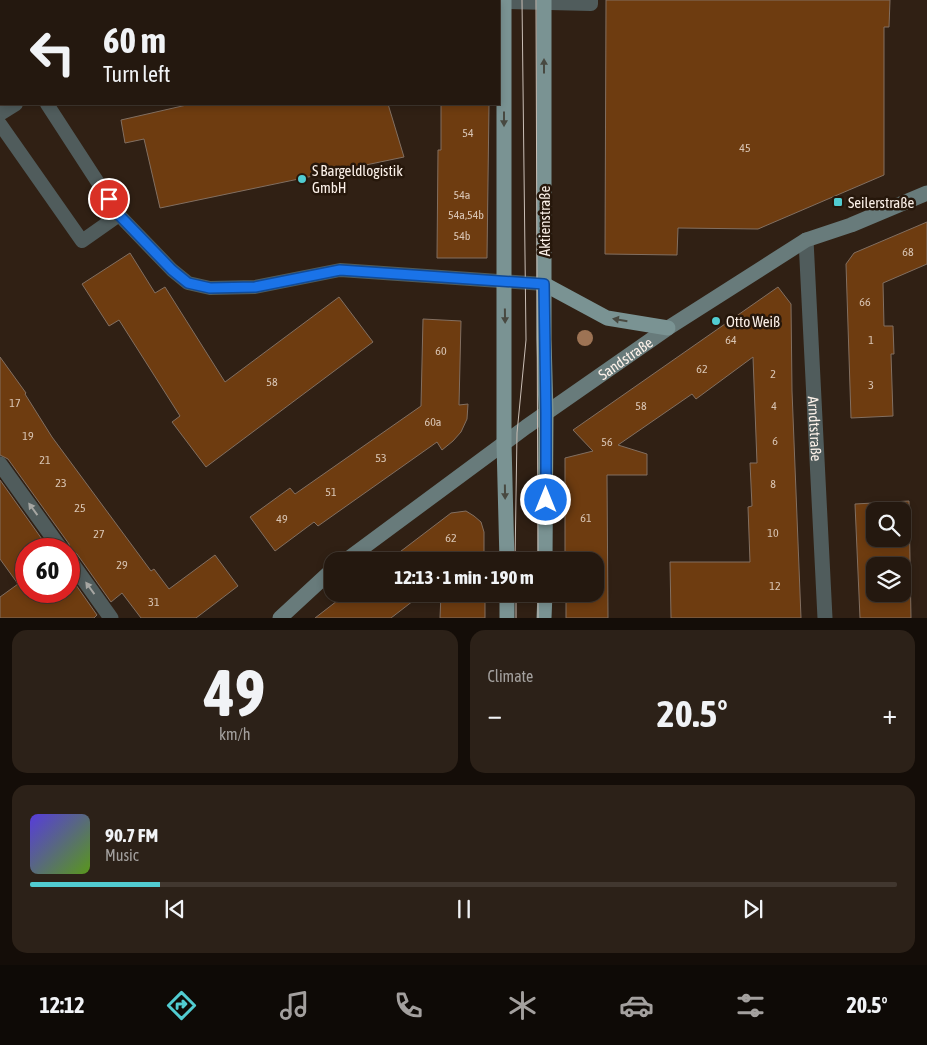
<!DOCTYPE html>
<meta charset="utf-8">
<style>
body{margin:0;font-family:"Asap Condensed",sans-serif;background:#2c2118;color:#f1f3f6;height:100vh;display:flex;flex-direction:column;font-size:19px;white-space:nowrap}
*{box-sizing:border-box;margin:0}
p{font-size:16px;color:#a3a09e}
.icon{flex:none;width:28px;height:28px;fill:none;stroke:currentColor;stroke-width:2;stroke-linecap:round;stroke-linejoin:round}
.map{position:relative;height:618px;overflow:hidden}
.details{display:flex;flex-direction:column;gap:12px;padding:12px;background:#140d08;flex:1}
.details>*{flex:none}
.hud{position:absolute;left:0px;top:0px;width:500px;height:105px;box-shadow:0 2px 8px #0003,0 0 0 1px #41372f;background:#24180f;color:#f1f3f6;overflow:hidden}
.fabs{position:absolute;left:866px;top:502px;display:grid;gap:10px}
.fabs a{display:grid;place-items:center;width:45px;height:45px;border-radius:10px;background:#24180f;box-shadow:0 2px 8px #0003,0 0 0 1px #41372f;font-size:25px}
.speed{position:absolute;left:15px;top:538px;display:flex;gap:10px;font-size:25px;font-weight:700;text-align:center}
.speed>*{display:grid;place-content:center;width:65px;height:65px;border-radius:50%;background:#24180f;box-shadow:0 2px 8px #0003,0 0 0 1px #41372f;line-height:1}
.speed .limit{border:8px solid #d22;background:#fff;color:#111}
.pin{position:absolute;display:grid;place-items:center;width:42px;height:42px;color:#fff;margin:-21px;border:2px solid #fff;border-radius:50%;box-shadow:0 1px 5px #0007}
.me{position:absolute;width:55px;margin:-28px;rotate:0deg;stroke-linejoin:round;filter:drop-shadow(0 0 4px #0008)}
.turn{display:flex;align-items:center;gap:18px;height:105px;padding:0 20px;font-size:22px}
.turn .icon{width:65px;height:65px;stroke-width:2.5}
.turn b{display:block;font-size:35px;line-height:42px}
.big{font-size:38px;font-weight:700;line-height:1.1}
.details .card{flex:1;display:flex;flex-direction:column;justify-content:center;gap:8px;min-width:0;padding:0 18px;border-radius:15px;background:#2c2118}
.details .dial{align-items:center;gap:0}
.dial b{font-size:65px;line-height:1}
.song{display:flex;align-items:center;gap:15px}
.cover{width:60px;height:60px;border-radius:8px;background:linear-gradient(135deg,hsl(250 70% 55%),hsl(90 70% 35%))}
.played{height:5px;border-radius:2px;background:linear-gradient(90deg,#51ccd1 15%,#41372f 15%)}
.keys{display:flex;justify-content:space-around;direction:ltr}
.heat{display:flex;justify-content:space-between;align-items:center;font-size:28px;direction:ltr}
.details .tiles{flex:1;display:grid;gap:12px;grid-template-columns:1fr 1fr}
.card:last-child{grid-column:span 2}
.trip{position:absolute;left:324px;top:552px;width:280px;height:50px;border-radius:15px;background:#24180f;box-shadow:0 2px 8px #0003,0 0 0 1px #41372f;font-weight:700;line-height:50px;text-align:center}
.tabs{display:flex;height:80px;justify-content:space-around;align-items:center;background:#0e0a06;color:#a3a09e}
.tabs .icon{width:35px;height:35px}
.tabs .on{color:#51ccd1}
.tabs b{font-size:22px;color:#f1f3f6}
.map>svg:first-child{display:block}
.building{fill:#6e3c10;stroke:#826f61;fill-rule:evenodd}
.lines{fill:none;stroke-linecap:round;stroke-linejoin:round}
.lane{stroke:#505c5c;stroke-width:14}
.street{stroke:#505c5c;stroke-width:15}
.secondary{stroke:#687b7b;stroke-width:15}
.primary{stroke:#7a9393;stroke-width:15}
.tram{stroke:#cabeb5;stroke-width:1}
.tree{fill:#9d7354}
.oneway{fill:#484941}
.oneway2{fill:#a6a6a2}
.route-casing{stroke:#114b97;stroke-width:12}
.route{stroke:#1a73e8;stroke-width:9}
.poi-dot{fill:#51ccd1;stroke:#26170b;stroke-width:2}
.labels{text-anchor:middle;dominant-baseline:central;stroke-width:5;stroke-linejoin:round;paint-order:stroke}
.number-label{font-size:12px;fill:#d8c4b3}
.poi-label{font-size:15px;fill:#fcf1e9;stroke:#26170b;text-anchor:start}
.street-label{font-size:15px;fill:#fcf1e9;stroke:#26170b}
</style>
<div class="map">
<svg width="927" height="618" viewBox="0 0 927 618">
<rect width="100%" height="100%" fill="#302014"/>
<g class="building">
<path d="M606,0H890L889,27H884V175L758,229L678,228L677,255L605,254Z"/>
<path d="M191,104H388L404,157L160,208L144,139L125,143L121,120Z"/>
<path d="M441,104H489L487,258H437L438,150H441Z"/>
<path d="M927,222V264L883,283L884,326H893L894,354H891L893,416L851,418L846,264L854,253Z"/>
<path d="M130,253L155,293L165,287L225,382L339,297L373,342L206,467L172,422L180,416L119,320L109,326L82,284Z"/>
<path d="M778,287L791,304L792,391L801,618H671L670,562H750L748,507L752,506L750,463H757L753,357L696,399L692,394L618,445L647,454V475H607L608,618H566V594H595V561H565V458L593,451L573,430Z"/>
<path d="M423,319L461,321L459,405L468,404L467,419L461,432L453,441L442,450L437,442L318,526L314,522L275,551L250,517L290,488L295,494L421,406Z"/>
<path d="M0,357L26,393L25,394L52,437L151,571L154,569L169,589L215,555L238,586L196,618H141L122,593L111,602L77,554L70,550L69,544L8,459L0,455Z"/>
<path d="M0,480L49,549H26V591H69V575L97,615L94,618H0V597L18,584L0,559Z"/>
<path d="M909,501L911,618H860L855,504ZM875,511H902V539H875ZM875,566H902V594H875Z"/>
<path d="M466,511L474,516L481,522L484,532V561H388L451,513Z"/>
<path d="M346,594H422L391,618H315Z"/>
<path d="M441,594H485V618H440Z"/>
</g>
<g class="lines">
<g class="lane">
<path d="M504,2L591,4V0"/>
<path d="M47,104L119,215L172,270L188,283L210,288L255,287L340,270L544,284"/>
<path d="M0,114L16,104"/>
<path d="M0,124L82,241L119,215"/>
</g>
<g class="street">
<path id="s1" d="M806,240L825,618"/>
<path d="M0,464L61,549"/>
<path d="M69,559L111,618"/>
</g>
<g class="secondary">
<path id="s2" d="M345,561L526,427L668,328L806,240L851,225L927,193"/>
<path d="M280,618L332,570"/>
</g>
<g class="primary">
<path d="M504,0V443L507,561"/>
<path d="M544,0V339L546,413L545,561"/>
<path d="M544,284L607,318L668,328"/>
<path d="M507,594V618"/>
<path d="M544,618L545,594"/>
</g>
<g class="tram">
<path d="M536,0L538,561"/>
<path d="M515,561L517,433L526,340L522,0"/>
<path d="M516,594V618"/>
<path d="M538,594V618"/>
</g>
</g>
<circle class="tree" cx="585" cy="338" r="8"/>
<defs><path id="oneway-solid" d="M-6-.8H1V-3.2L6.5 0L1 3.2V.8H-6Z" transform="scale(1.25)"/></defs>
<g class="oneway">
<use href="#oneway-solid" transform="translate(544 66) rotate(-90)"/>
<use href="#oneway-solid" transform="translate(504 119) rotate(90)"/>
<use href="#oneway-solid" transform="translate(505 316) rotate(89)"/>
<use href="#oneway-solid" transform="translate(620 320) rotate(-170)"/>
<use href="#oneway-solid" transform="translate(505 492) rotate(89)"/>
</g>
<g class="oneway2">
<use href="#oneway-solid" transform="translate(33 509) rotate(-126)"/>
<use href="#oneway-solid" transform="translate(90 588) rotate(-126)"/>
</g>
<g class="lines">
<defs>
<path id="route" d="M109,199L119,215L172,270L188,283L210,288L255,287L340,270L544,284L546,413V500"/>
</defs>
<use href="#route" class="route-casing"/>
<use href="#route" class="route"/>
</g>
<g class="poi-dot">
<circle cx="302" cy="179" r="5"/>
<rect x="833" y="197" width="10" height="10" rx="2.5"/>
<circle cx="716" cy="321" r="5"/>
</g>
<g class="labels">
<g class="number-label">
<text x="468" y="133">54</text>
<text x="745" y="148">45</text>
<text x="462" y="195">54a</text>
<text x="466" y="215">54a,54b</text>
<text x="462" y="236">54b</text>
<text x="908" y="252">68</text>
<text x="865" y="302">66</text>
<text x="731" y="340">64</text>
<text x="871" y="340">1</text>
<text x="441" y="351">60</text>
<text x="702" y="369">62</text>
<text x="773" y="374">2</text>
<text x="272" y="382">58</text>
<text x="871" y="385">3</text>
<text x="15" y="403">17</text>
<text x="641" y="406">58</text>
<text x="774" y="406">4</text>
<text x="433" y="422">60a</text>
<text x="28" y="436">19</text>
<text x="775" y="441">6</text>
<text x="607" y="442">56</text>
<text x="381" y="458">53</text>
<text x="45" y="460">21</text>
<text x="61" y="483">23</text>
<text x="773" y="484">8</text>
<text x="331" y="492">51</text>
<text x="80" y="508">25</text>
<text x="586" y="518">61</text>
<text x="282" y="519">49</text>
<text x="773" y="533">10</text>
<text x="99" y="534">27</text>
<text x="451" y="538">62</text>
<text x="122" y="565">29</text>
<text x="775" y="586">12</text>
<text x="154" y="602">31</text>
</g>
<g class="poi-label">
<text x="312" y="170">S Bargeldlogistik<tspan x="312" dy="17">GmbH</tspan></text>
<text x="848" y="202">Seilerstraße</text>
<text x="726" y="321">Otto Weiß</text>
</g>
<g class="street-label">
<text transform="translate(544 221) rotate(-90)">Aktienstraße</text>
<text stroke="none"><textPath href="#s2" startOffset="346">Sandstraße</textPath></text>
<text stroke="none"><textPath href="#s1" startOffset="189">Arndtstraße</textPath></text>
</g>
</g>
</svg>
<div class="fabs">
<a><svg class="icon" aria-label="search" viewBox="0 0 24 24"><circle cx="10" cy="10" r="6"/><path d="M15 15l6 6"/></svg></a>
<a><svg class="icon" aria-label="layers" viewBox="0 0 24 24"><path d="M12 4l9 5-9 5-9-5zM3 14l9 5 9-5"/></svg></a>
</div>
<div class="speed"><div class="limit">60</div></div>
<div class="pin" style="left:109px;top:199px;background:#d93025"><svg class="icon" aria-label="arrive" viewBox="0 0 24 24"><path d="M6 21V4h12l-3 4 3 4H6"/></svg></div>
<svg class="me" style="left:546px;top:500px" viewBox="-20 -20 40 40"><circle r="17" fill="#1a73e8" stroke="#fff" stroke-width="3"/><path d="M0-11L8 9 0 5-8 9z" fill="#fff"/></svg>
<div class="trip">12:13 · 1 min · 190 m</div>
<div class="hud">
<div class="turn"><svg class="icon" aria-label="left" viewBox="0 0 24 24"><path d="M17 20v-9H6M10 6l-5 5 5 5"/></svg><div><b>60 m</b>Turn left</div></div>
</div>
</div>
<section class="details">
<div class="tiles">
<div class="card dial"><b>49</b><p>km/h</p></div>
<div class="card"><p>Climate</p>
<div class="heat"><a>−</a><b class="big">20.5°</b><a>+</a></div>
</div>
<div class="card">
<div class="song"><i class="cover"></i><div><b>90.7 FM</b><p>Music</p></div></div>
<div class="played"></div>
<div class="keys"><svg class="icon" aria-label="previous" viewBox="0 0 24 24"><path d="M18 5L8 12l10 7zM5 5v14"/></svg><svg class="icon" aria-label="pause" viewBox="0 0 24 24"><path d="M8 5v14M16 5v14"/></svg><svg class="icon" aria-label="next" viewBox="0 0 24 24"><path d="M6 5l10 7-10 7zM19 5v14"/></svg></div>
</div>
</div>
</section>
<nav class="tabs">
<b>12:12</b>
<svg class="icon on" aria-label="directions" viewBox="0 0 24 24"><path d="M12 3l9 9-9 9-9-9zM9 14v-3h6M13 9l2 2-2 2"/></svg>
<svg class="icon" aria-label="music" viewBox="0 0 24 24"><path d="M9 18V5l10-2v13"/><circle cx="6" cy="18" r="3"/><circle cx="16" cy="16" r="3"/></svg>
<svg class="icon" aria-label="phone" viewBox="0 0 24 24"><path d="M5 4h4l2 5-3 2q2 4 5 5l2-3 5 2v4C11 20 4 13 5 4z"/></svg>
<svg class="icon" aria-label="climate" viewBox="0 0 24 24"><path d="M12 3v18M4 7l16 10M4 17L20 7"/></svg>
<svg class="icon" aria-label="car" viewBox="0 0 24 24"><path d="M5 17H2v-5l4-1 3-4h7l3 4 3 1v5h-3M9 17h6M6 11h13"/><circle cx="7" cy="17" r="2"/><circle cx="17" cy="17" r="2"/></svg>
<svg class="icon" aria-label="filters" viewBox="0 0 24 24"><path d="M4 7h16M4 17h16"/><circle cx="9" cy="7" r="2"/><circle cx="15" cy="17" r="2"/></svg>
<b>20.5°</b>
</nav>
